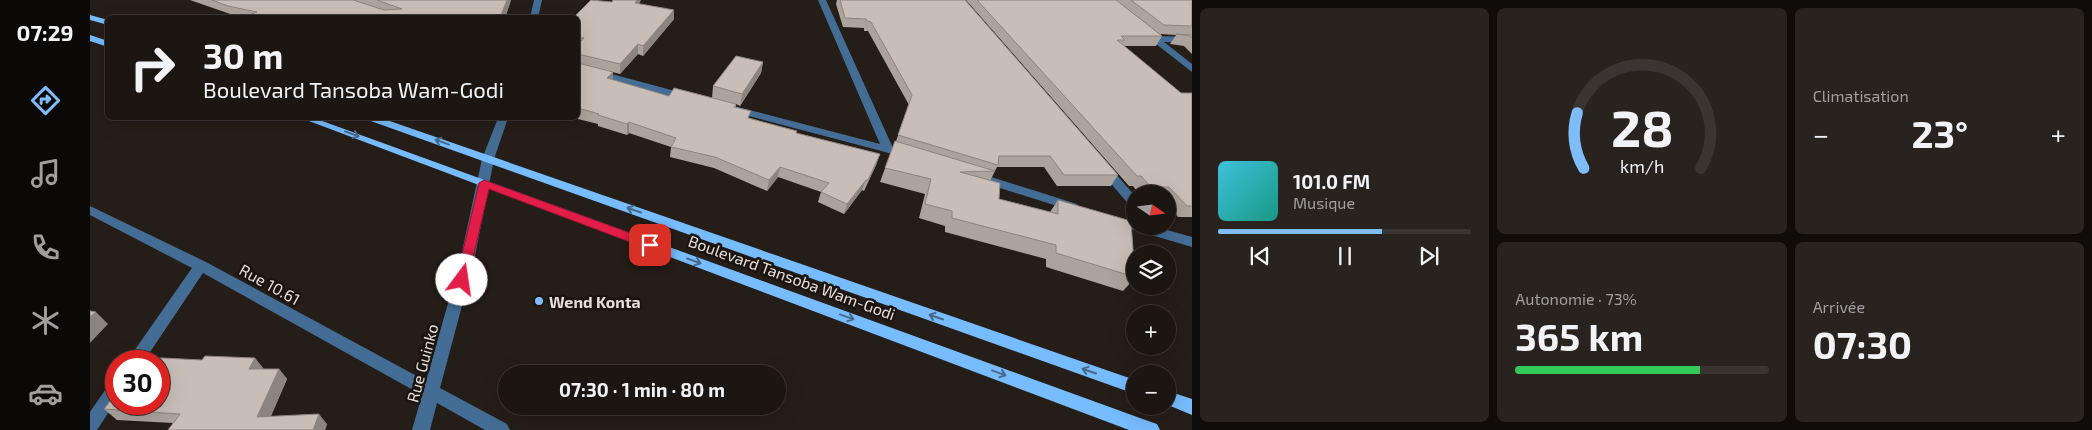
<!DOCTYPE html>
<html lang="fr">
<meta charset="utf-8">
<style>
body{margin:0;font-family:"Exo 2",sans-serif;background:#292320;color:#f1f3f6;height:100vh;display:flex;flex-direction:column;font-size:19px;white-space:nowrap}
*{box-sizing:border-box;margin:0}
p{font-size:16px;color:#a09f9f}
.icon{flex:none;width:28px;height:28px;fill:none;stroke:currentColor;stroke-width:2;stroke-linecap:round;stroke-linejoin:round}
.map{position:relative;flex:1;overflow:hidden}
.sheet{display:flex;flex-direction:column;gap:8px;padding:8px;background:#0f0c0a;width:900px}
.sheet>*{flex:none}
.guide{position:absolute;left:15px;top:15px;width:475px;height:105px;border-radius:8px;box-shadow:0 5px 20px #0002,0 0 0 1px #3a3532;background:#1c1612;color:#f1f3f6;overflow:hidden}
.needle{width:32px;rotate:104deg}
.controls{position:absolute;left:1036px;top:185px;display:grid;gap:10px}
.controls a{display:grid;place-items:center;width:50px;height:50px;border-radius:50%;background:#1c1612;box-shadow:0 5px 20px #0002,0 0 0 1px #3a3532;font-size:25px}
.speed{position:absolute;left:15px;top:350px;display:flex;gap:10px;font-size:25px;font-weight:700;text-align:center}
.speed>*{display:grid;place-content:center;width:65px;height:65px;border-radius:50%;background:#1c1612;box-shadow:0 5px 20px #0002,0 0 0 1px #3a3532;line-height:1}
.speed .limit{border:8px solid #d22;background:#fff;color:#111}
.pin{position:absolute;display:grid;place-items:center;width:42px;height:42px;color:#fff;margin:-21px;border-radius:10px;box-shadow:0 2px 8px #0006}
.me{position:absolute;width:55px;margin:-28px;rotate:14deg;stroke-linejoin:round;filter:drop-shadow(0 0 4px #0008)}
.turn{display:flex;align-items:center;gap:18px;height:105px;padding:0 15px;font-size:22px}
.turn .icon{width:65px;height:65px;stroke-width:2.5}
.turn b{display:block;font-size:35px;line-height:42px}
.big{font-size:38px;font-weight:700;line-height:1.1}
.sheet .card{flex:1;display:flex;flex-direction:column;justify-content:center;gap:8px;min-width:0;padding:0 18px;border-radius:8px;background:#292320}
.sheet .dial{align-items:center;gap:0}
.dial svg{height:130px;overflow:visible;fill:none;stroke:#3a3532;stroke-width:7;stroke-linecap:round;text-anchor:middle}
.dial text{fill:#f1f3f6;stroke:none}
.song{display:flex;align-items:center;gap:15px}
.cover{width:60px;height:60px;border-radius:8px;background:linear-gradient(135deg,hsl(190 70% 55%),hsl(170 70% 35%))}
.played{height:5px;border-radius:2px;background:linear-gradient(90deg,#7fbdfa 65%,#3a3532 65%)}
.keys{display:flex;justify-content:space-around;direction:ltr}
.heat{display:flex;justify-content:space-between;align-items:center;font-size:28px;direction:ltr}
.charge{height:8px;border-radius:4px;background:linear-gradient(90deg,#34c759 73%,#3a3532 0)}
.sheet .tiles{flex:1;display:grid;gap:8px;grid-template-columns:repeat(3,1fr)}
.card:first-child{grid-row:span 2}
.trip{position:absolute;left:408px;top:365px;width:288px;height:50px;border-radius:25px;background:#1c1612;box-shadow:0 5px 20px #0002,0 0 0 1px #3a3532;font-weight:700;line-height:50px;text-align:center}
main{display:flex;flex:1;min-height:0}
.tab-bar{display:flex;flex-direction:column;width:90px;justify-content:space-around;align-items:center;background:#0b0907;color:#a09f9f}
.tab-bar .icon{width:35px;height:35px}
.tab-bar .active{color:#7fbdfa}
.tab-bar b{font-size:22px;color:#f1f3f6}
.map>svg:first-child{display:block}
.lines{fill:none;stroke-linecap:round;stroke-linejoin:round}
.minor{fill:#446d95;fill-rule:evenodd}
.major{fill:#76bcfe;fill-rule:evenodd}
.wall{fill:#aca39d}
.shaded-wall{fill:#8c8480}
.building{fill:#c8bdb7;stroke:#8c8480}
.oneway{stroke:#486886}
.route{fill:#e11d48;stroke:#92132f}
.poi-dot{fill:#7fbdfa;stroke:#1b140f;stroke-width:2}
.labels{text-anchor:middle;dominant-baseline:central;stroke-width:5;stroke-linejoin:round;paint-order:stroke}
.street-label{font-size:16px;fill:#e5dfdc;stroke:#1b140f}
.poi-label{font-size:16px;font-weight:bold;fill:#e5dfdc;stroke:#1b140f;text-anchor:start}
</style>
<main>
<nav class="tab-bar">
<b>07:29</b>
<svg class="icon active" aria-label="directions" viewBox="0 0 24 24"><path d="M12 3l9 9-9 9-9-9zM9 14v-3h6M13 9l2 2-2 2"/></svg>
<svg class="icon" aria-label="music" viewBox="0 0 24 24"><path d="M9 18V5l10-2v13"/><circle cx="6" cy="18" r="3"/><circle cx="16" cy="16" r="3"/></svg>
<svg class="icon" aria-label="phone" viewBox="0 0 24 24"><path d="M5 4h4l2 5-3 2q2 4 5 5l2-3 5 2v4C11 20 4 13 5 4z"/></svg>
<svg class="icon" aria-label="climate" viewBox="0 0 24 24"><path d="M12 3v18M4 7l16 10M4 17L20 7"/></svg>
<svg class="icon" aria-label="car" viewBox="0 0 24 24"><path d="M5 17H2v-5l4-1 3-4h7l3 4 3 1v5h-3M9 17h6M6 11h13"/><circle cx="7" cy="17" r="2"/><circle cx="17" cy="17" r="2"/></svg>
</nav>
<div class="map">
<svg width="1102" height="430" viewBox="0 0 1102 430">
<rect width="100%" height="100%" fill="#251d18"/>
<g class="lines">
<g class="minor">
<path d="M444,0H452L448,18H440Z"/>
<path d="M728,0H736L803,148L822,153L824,155L822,157H814L640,111L639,109L644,106L790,144Z"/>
<path d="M1055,28L1067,36L1102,37V43L1074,42L1102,64V72L1052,33L1051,31Z"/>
<path d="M488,65L600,95L601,97L596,100L488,71Z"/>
<path d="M408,118H418L404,159L384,261L350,388L417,424L420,430H395L347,403L340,430H322L332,395L113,273L54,361H37L102,268L0,215V206L116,262L336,381L370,261L392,159Z"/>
<path d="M1015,165L1019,166L1045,196V208L1041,207L1011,172L1009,169L1011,166Z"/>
<path d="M895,175L987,204L989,207L983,211L891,182L889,179L891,176Z"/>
<path d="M1045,222V226H1063L1102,237V247L1041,229L1040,226Z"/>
<path d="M26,381V401L7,430H0V412L20,383Z"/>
</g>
<g class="major">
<path d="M0,15L18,20V25L0,20Z"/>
<path d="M0,35L18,41V47L0,41Z"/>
<path d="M211,118H224L1061,422L1067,424L1070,430H1039Z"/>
<path d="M277,118H291L1045,380V394L278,120Z"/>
<path d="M1078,391L1102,399V415L1078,405Z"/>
</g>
</g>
<g class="wall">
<path d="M100,0H421L415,18H154L143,15Z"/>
<path d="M747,0H875L1028,175L1021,186H967L954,167H907L900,181L909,199L960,212L968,200L1045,274V278L1033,291L956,267V259L855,232V226L829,218L835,194L790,182L805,141H806L819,105L778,31H774V28L753,27L746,4Z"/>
<path d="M876,0H1102V54L1094,46L1080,44L1086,35L1070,34L1072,36L1066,46H1034L1091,93H1102V217H1088L1078,205V194H1049L1043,186H1039Z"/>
<path d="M549,4L584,19L553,56L548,54L530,74L511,69L523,72V80L579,96L622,98L623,86L673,62L671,73L650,106L646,104V108L660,118L707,133L790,154L786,165L774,191L772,190L754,214L728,202L731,192L688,177L677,191L624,168L580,157L581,147L539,133L537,135L508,126V124L484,118H488V18Z"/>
<path d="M165,358L173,369H189L197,379L181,416L237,424L235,430H78L83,423L27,420L14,409L112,360Z"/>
</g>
<g class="shaded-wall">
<path d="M417,0H421L415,18H410Z"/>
<path d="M547,0H551L545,12V3Z"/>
<path d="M584,10V19L553,56V46Z"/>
<path d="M548,44V54L530,74V64Z"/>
<path d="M673,62L671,73L650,106L652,94Z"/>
<path d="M523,72V82L517,78Z"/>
<path d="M539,122V133L537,135V124Z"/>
<path d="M790,154L786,165L774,191L778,180Z"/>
<path d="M690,167L688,177L677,191L679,180Z"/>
<path d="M776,180L772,190L754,214L757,204Z"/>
<path d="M6,312L18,324L0,343V317Z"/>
<path d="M165,358L174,369H159Z"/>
<path d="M189,369L197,379L176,427L167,417Z"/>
<path d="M229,414L237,424L235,430H223Z"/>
</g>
<g class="building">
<path d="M122,0H263L294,10L312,9L287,0H417L410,18H161L157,16L167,12L138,6Z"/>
<path d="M501,0L522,2L523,0H547L545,3L584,10L553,46L548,44L530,64L488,54V44L494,38L488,37V18H483Z"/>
<path d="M750,0H875L1028,175H974L960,156H909L908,165L808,135L822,95L781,22L777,21L776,19L755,18Z"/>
<path d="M887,0H1026L1072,36H1031L1035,40H1027L1091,93H1102V206H1097L1079,187H1061L1051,176H1047Z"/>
<path d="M1041,0H1102V26L1074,25Z"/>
<path d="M1086,34L1102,35V38L1100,36Z"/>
<path d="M646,56L673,62L652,94L623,86Z"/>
<path d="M488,63L523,72L517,78L579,96L584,88L646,104L644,107L661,111L658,118L707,131L706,133L790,154L778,180H776L757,204L731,192L739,183L690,167L679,180L625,157L581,147L586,138L539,122L537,124L508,115L509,114L488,108Z"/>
<path d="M805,141L905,171L870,172L910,183L909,199L968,214V200L1041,221L1045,277L966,253V245L862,218V211L835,204L841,179L795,168Z"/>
<path d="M0,311L6,312L0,317Z"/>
<path d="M115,356L165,358L159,369H189L167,417L229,414L223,430H78L90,414L14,409L26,393V404H69V361H50L53,357L112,360Z"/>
</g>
<defs><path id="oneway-shaft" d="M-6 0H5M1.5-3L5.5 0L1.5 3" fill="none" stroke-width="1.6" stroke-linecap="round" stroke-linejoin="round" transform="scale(1.25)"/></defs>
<g class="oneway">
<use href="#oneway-shaft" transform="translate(262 134) rotate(20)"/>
<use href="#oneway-shaft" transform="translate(352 142) rotate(-160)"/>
<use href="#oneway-shaft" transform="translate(544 210) rotate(-161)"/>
<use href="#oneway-shaft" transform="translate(604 261) rotate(20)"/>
<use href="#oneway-shaft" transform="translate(757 317) rotate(20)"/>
<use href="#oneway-shaft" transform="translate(846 317) rotate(-161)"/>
<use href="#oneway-shaft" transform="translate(999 371) rotate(-161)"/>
<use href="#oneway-shaft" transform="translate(909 373) rotate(20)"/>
</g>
<path class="route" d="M394,180L565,242L566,245L565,248H556L399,189L378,280L372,285L368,284L366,280L389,183Z"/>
<circle class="poi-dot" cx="449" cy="301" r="5"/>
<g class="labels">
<g class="street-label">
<text transform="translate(702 277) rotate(20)">Boulevard Tansoba Wam-Godi</text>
<text transform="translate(180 284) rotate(29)">Rue 10.61</text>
<text transform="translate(332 363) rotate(-75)">Rue Guinko</text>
</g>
<g class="poi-label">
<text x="459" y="301">Wend Konta</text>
</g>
</g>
</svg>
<div class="controls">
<a><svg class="needle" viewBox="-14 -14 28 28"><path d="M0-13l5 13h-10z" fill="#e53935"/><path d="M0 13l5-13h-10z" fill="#a09f9f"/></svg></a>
<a><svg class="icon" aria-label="layers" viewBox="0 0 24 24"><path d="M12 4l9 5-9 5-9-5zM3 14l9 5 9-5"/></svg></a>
<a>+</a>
<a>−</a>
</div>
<div class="speed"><div class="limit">30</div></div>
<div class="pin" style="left:560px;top:245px;background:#d93025"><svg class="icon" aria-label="arrive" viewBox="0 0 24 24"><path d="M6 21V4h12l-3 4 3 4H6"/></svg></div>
<svg class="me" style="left:372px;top:280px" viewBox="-20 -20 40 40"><circle r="19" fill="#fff"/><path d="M0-13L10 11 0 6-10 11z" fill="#e11d48"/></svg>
<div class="trip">07:30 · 1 min · 80 m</div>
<div class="guide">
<div class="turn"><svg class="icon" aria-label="right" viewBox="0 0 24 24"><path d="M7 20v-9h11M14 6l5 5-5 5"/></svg><div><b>30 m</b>Boulevard Tansoba Wam-Godi</div></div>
</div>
</div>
<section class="sheet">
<div class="tiles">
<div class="card">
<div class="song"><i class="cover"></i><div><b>101.0 FM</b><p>Musique</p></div></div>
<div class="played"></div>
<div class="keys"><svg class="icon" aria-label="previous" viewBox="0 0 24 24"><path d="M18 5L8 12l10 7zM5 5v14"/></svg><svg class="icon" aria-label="pause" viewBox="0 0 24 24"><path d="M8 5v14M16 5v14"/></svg><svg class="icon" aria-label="next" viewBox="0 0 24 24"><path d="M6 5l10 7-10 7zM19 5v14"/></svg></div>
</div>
<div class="card dial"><svg viewBox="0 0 100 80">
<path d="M14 69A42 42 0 1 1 86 69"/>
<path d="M14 69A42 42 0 0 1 10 35" stroke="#7fbdfa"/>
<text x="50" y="56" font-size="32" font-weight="700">28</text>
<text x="50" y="72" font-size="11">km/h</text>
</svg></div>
<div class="card"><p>Climatisation</p>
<div class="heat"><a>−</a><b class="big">23°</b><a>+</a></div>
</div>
<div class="card"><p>Autonomie · 73%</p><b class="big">365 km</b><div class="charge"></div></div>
<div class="card"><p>Arrivée</p><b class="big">07:30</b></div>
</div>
</section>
</main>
